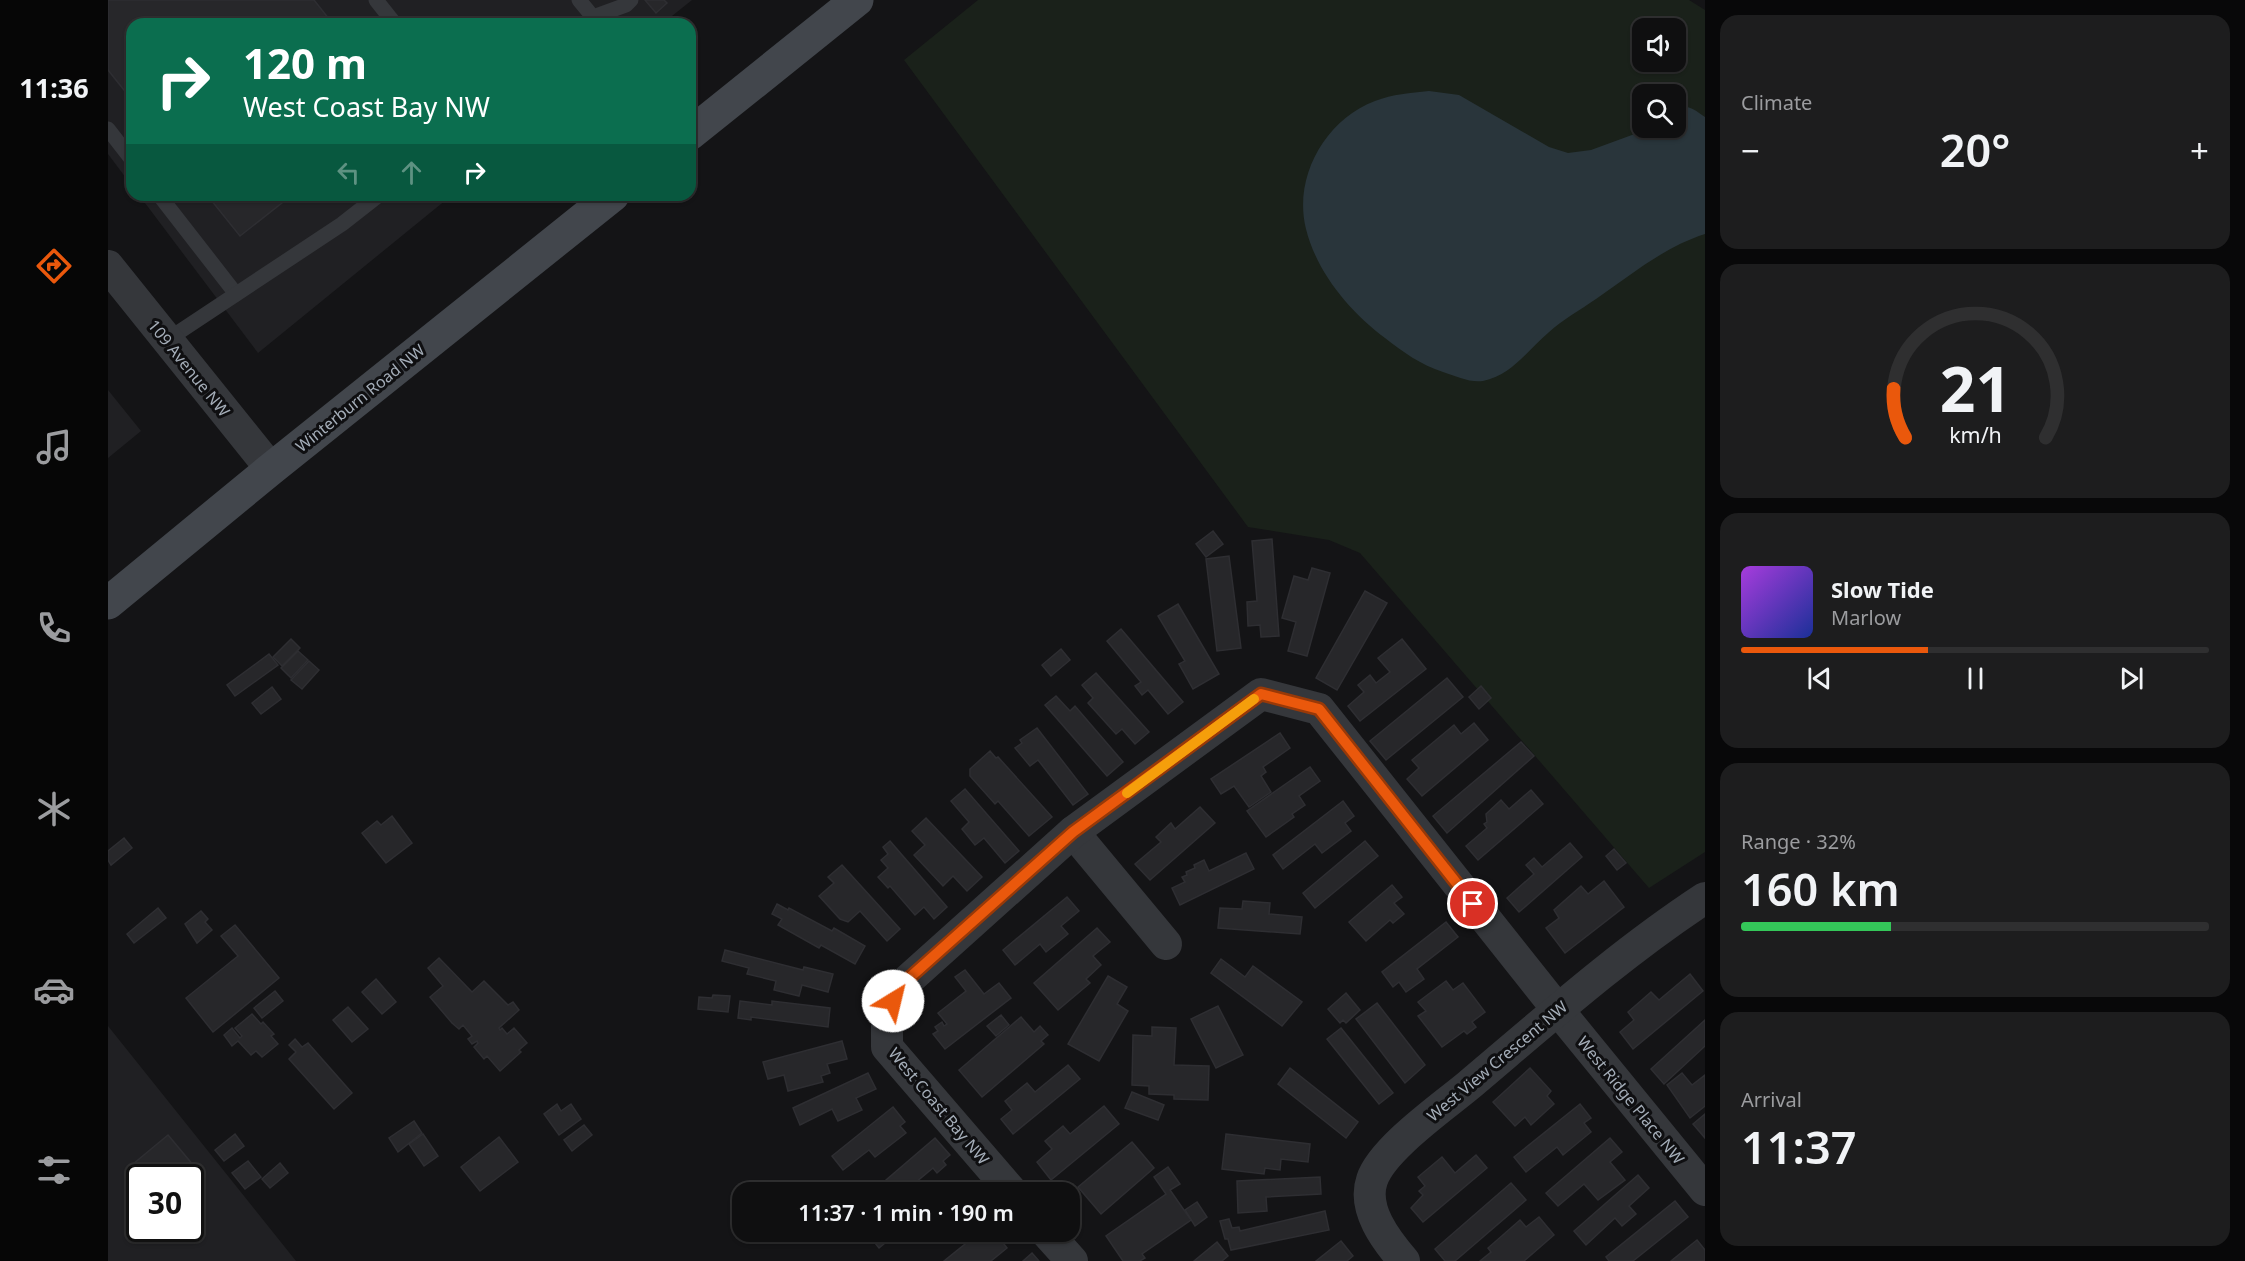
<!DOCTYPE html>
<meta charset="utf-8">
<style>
body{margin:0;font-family:"Noto Sans",sans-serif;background:#1d1d1e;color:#f1f3f6;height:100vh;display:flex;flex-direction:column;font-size:22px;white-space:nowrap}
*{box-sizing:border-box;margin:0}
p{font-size:20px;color:#9b9c9f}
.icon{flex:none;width:33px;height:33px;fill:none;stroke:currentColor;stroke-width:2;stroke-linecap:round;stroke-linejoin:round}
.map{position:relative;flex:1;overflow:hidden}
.drawer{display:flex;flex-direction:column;gap:15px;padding:15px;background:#080809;width:540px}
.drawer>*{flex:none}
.hud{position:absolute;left:18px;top:18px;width:570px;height:183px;border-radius:18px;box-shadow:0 2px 4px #0004,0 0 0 2px #2f2f30;background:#0b6e4f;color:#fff;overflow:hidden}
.controls{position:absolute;left:1524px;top:18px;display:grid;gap:12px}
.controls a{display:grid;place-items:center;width:54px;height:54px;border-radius:12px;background:#0f0f10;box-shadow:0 2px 4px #0004,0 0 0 2px #2f2f30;font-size:30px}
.speed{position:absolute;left:18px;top:1164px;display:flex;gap:12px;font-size:30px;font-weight:700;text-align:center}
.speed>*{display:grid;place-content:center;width:78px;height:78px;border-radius:50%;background:#0f0f10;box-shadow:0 2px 4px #0004,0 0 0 2px #2f2f30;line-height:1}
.speed .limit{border:3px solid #111;border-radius:9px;background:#fff;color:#111}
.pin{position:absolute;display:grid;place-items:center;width:51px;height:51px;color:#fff;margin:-26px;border:3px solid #fff;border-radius:50%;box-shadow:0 2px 6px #0007}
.me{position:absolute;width:66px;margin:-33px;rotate:36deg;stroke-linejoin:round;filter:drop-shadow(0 0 4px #0008)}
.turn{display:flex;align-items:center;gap:21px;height:126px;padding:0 18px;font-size:27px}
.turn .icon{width:78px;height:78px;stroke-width:2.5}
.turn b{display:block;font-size:42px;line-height:51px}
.lanes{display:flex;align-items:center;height:57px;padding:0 18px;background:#0003;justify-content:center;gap:30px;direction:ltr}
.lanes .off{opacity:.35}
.big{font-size:45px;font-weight:600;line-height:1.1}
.drawer .card{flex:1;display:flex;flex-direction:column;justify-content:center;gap:9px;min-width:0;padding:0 21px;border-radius:18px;background:#1d1d1e}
.drawer .dial{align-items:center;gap:0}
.dial svg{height:156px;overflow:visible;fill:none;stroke:#2f2f30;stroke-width:7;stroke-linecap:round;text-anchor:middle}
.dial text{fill:#f1f3f6;stroke:none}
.song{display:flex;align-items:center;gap:18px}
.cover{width:72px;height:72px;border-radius:9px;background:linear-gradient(135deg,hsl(280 70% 55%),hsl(230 70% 35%))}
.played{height:6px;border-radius:3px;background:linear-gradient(90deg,#ea580c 40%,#2f2f30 40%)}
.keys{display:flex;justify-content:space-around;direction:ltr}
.heat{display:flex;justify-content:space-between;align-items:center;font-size:33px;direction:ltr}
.charge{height:9px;border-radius:4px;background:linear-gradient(90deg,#34c759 32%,#2f2f30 0)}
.trip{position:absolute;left:624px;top:1182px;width:348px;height:60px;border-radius:18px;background:#0f0f10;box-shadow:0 2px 4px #0004,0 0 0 2px #2f2f30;font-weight:600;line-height:60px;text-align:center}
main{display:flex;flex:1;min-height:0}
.tabs{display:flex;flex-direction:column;width:108px;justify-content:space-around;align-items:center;background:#060606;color:#9b9c9f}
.tabs .icon{width:42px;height:42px}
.tabs .current{color:#ea580c}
.tabs b{font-size:27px;color:#f1f3f6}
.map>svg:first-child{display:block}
.built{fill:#202023;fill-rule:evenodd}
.green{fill:#1a211a;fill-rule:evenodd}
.water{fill:#29353b}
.building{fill:#27272a;stroke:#2e2e32;stroke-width:1.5}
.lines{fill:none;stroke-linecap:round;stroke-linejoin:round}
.service{stroke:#35373b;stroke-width:15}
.minor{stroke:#35373b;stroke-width:32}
.secondary{stroke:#42464c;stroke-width:33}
.route-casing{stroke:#983908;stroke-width:15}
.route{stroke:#ea580c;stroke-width:10}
.slow{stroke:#f59e0b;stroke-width:10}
.labels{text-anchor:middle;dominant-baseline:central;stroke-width:6;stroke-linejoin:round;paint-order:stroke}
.street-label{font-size:16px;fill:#a4adb8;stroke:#0f0f11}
</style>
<main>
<nav class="tabs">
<b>11:36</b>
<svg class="icon current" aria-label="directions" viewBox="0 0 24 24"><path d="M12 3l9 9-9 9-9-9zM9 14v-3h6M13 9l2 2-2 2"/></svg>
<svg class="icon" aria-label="music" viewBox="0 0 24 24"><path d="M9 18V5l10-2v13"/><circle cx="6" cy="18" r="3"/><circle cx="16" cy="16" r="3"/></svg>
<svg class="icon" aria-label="phone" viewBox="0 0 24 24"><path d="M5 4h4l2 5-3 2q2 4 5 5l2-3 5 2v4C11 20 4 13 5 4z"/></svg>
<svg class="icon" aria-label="climate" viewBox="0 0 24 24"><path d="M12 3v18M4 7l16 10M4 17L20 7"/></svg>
<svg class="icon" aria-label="car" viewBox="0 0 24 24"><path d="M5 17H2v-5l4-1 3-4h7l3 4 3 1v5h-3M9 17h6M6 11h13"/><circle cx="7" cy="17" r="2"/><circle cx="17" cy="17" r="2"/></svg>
<svg class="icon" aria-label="filters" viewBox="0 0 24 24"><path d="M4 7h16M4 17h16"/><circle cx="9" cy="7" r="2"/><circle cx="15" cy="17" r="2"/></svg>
</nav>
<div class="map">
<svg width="1597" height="1261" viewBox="0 0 1597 1261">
<rect width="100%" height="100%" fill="#141416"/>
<g class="built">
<path d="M0,0H584L554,24H24V186L0,154Z"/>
<path d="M31,195H344L150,353Z"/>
<path d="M0,390L33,431L0,458Z"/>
<path d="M0,1026L188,1261H0ZM32,1178H82V1228H32Z"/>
</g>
<path class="green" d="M870,0H1581L1597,10V852L1541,888L1252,553L1221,540L1140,527L796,60ZM1534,28H1568V62H1534ZM1534,94H1568V128H1534Z"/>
<path class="water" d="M1321,91L1351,95L1441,147L1460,153L1483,150L1543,128H1568V107C1580,104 1587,110 1597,117V234C1556,247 1523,275 1488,299C1472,310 1454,320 1440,333C1420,350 1403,376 1375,381C1362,383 1348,376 1335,372C1313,365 1295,352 1277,338C1242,312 1209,273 1198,229C1185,177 1217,120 1267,101C1285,94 1302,93 1321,91Z"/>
<g class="building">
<path d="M0,0H206L225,24H24V100L0,70Z"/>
<path d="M537,0H556L559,3L548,13Z"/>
<path d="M99,195H184L132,236Z"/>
<path d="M1105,531L1115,544L1098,557L1088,544Z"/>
<path d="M1164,539L1171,636L1153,637L1152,625L1140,626L1139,602L1149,601L1144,541Z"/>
<path d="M1121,556L1133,648L1109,651L1098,559Z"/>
<path d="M1204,568L1222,573L1199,656L1180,651L1188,622L1174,618L1186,576L1200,580Z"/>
<path d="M1257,591L1279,603L1229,690L1208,678Z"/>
<path d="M1070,604L1111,674L1085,689L1071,664L1077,661L1050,616Z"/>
<path d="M1013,629L1075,702L1060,714L1040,690L1034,695L1027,686L1033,682L999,641Z"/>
<path d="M183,639L192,648L174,666L165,657Z"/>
<path d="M1294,639L1318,669L1252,721L1240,706L1256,692L1250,685L1262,675L1268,683L1282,672L1270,658Z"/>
<path d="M953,649L962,660L943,676L934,665Z"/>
<path d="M190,651L200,660L183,678L173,668Z"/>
<path d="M161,654L170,665L127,696L119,685Z"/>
<path d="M201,661L211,670L194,689L183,680Z"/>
<path d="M988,673L1041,732L1027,744L1014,729L1008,734L980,703L985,698L974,685Z"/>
<path d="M1339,678L1355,697L1278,760L1262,741Z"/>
<path d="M1373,686L1383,698L1371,709L1361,697Z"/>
<path d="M164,687L173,699L153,714L144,703Z"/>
<path d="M948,696L962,711L967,706L1015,762L999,776L937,705Z"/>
<path d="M1366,723L1380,740L1314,796L1299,779L1311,768L1304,760L1346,725L1353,734Z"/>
<path d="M929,728L980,794L965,805L930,760L922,766L907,748L914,743L912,740Z"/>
<path d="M1172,733L1182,748L1155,767L1158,772L1153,776L1163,792L1141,807L1126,786L1113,794L1103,779Z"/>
<path d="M1413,742L1426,756L1339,833L1325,816Z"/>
<path d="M882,751L888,758L890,757L944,817L921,836L890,801L887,804L862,776V769Z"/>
<path d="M1202,767L1212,781L1191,796L1197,805L1184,814L1186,817L1158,837L1139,811Z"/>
<path d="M857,789L911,851L897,863L876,838L867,845L854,829L861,822L843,801Z"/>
<path d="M1423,790L1435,804L1370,860L1358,846L1379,828L1376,824L1379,822L1378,814L1393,800L1401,809Z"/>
<path d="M1235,801L1246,816L1237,823L1243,831L1214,853L1207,844L1175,869L1165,855Z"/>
<path d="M1092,807L1107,823L1042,880L1027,864L1053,842L1048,837L1063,823L1067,829Z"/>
<path d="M284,816L304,843L278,863L254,833L269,821L273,825Z"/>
<path d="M818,818L874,877L859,891L845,876L835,886L806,855L817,845L804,831Z"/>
<path d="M16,838L24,848L3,865L0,860V851Z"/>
<path d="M782,841L839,907L826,919L816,907L807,915L782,886L780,888L770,877L780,868L773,860L780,854L775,847Z"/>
<path d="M1257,841L1270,856L1207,908L1195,893Z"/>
<path d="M1462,843L1474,857L1411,912L1399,898L1426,874L1418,865L1426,858L1434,867Z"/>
<path d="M1506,849L1518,863L1509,870L1498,856Z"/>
<path d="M1138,853L1146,869L1072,905L1064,888L1077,882L1074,877L1079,875L1078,872L1087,868L1086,865L1096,860L1101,871Z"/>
<path d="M734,865L792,929L779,941L752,911L740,922L732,919L711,896L726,883L720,877Z"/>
<path d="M1496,881L1516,907L1457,953L1438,928L1451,918L1446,910L1473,886L1480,894Z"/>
<path d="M1284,885L1294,897L1286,903L1296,914L1285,923L1282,920L1258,941L1241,922Z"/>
<path d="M959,897L971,911L953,926L960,934L938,952L932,944L907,965L895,950Z"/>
<path d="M1135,901L1162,903L1161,914L1194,917L1192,934L1110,928L1112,908L1134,909Z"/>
<path d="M669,904L680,910L681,908L724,931L726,928L757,946L747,964L713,945L711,948L670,925L674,919L664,914Z"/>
<path d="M50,908L58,918L26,943L19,934Z"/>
<path d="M93,911L100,919L97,922L104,930L89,943L77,924Z"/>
<path d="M1338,922L1350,937L1309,969L1316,979L1298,992L1291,982L1285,987L1274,972Z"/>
<path d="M127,925L171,978L105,1032L78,998L130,956L113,936Z"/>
<path d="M989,928L1002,942L985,956L993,965L978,979L982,983L950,1010L926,983Z"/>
<path d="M617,950L695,970L696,967L725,974L720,992L694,985L691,996L666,990L668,981L639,974L641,968L614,961Z"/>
<path d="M331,958L364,992L376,981L400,1005L405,1002L411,1010L391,1028L392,1030L394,1028L399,1034L406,1028L419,1043L411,1050L413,1052L392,1071L379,1056L376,1059L366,1047L370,1043L369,1041L364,1044L360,1039L364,1036L355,1025L351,1029L344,1023L322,997L335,986L320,968Z"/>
<path d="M1113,959L1137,977L1145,966L1194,1002L1174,1026L1103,973Z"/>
<path d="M857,970L876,994L891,983L903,998L837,1049L825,1034L830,1031L827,1027L834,1022L836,1026L839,1024L830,1013L858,991L847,977Z"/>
<path d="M1582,974L1595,991L1525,1049L1512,1032L1526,1020L1520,1012L1543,992L1551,1000Z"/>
<path d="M1000,976L1019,987L1009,1004L1020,1011L991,1061L960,1044Z"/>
<path d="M268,979L288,1002L274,1014L254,992Z"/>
<path d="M1338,981L1345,990L1355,983L1377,1012L1364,1022L1368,1027L1359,1034L1356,1031L1334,1047L1310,1016L1318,1011L1310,1002Z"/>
<path d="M167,991L175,1001L154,1018L146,1008Z"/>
<path d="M1238,993L1252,1010L1238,1023L1235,1020L1232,1023L1220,1009Z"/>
<path d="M605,995L622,996L620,1012L590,1009L591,997L604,998Z"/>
<path d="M632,1001L664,1005V1001L722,1008L720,1027L643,1017V1020L630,1018Z"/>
<path d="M1269,1003L1317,1065L1297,1083L1248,1019Z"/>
<path d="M1110,1006L1135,1055L1108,1068L1083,1019Z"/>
<path d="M240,1007L260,1029L244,1042L225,1020Z"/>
<path d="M144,1014L153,1024L155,1022L166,1034L163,1036L170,1044L154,1057L148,1051L143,1055L130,1041L124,1046L116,1035L124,1028L132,1038L134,1036L127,1028Z"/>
<path d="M893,1015L901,1025L888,1036L879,1026Z"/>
<path d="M913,1017L926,1032L932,1026L940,1035L933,1041L936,1044L874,1097L851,1070Z"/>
<path d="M1597,1020V1046L1556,1084L1543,1069Z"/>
<path d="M1044,1027L1068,1028L1066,1065L1101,1066L1100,1100L1066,1099V1095L1041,1094V1086L1024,1085L1025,1035L1044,1036Z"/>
<path d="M1233,1028L1285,1093L1271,1104L1219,1039Z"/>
<path d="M187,1039L194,1047L200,1043L244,1093L226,1109L181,1059L188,1052L181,1045Z"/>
<path d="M734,1041L739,1059L719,1064L722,1073L713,1076L715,1082L680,1091L676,1075L660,1079L655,1062Z"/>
<path d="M960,1065L972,1079L905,1134L893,1119L904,1110L897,1101L919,1083L927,1092Z"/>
<path d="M1182,1068L1250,1122L1238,1138L1170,1084Z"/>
<path d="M1422,1068L1443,1091L1439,1096L1446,1104L1423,1125L1417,1117L1407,1126L1385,1102Z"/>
<path d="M760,1073L768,1089L748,1098L754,1110L730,1121L724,1109L692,1125L685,1108Z"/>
<path d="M1574,1073L1584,1085L1597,1075V1106L1582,1118L1559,1085Z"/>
<path d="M1024,1092L1056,1105L1050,1120L1017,1108Z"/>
<path d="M449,1104L453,1111L463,1104L473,1119L451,1135L436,1114Z"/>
<path d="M1472,1104L1483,1118L1476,1123L1483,1132L1455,1155L1449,1147L1418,1172L1406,1157Z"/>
<path d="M996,1106L1011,1124L943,1180L929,1162L944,1149L937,1141L955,1126L962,1134Z"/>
<path d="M785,1107L797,1122L792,1126L798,1133L767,1157L761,1150L735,1170L724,1156Z"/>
<path d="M1597,1114V1138L1585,1124Z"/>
<path d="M306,1121L314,1133L290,1152L281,1138Z"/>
<path d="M476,1125L484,1135L464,1151L456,1140Z"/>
<path d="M127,1134L136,1146L116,1161L107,1150Z"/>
<path d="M315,1134L330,1156L316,1166L301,1144Z"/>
<path d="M1118,1134L1202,1144L1200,1162L1173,1159L1172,1170L1157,1168L1156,1174L1114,1169Z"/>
<path d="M60,1135L96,1178L87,1186L96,1197L82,1208V1178H32V1183L19,1169Z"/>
<path d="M391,1137L410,1162L372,1191L353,1167Z"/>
<path d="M827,1138L842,1155L835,1161L838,1165L829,1173L825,1168L796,1192H764Z"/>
<path d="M1502,1138L1514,1152L1502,1162L1517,1180L1490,1200L1476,1184L1450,1206L1438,1193Z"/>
<path d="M1024,1142L1046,1168L993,1214L970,1187Z"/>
<path d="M1368,1155L1379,1168L1315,1222L1303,1208L1315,1195L1311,1191L1317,1186L1310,1177L1334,1157L1347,1173Z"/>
<path d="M140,1161L153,1177L137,1189L124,1173Z"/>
<path d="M172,1163L180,1173L162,1188L154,1179Z"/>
<path d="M1060,1167L1072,1184L1062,1190L1083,1220L1034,1254L1037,1258L1032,1261H1015L998,1236L1058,1194L1046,1177Z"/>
<path d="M1530,1175L1541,1188L1521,1206L1528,1214L1514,1226L1507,1218L1478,1245L1466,1231Z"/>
<path d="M1212,1177L1213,1194L1158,1197L1159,1211L1130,1213L1129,1181Z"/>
<path d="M1403,1183L1418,1200L1347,1261H1337L1327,1249Z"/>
<path d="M1567,1201L1580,1217L1525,1261H1501L1498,1257Z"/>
<path d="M1089,1202L1099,1217L1087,1226L1077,1210Z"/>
<path d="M1217,1211L1221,1230L1123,1250L1120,1239H1117L1112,1221L1121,1219L1124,1228L1131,1227L1132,1231Z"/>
<path d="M1431,1217L1446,1235L1416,1261H1372L1383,1252L1380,1248L1412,1220L1418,1227Z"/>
<path d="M758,1232H782L778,1234L782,1239L771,1248Z"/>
<path d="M797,1232H819L806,1242Z"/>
<path d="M872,1232H902L892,1239L899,1248L883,1261H836Z"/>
<path d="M1589,1240L1597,1250V1261H1563Z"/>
<path d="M1233,1241L1245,1256L1239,1261H1208Z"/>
<path d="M1109,1242L1120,1256L1114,1261H1086Z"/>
<path d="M924,1253L931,1261H915Z"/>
</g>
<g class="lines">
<g class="service">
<path d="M268,0L287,24"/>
<path d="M471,0L485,17L518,5L523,0"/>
<path d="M0,129L24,160"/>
<path d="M51,195L128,294"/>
<path d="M59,340L234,224L271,195"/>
</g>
<g class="minor">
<path d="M0,266L163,469"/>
<path d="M965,832L1058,944"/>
<path d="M904,1192L779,1047V1014L790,989L965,832L1153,694L1211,709L1450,1010L1597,1190"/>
<path d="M938,1232L964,1261"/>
<path d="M1296,1261C1278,1240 1254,1209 1264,1180C1274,1149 1336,1106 1361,1085C1438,1020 1513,953 1597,898"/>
</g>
<g class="secondary">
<path d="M582,134L749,0"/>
<path d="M0,603L163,469L505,195"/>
</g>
</g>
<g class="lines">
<defs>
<path id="route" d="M785,1001L790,988L965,832L1153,694L1211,709L1365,904"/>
</defs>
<use href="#route" class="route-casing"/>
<use href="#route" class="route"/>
<path class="slow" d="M1019,793L1146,699"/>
</g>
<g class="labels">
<g class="street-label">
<text transform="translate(81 368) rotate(51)">109 Avenue NW</text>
<text transform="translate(252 398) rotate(-39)">Winterburn Road NW</text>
<text transform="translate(1389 1061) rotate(-40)">West View Crescent NW</text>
<text transform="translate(1523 1100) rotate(51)">West Ridge Place NW</text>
<text transform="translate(831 1106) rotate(50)">West Coast Bay NW</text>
</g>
</g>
</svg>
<div class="controls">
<a><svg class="icon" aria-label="sound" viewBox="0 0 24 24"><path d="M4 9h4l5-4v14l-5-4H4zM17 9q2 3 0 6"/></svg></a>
<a><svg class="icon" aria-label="search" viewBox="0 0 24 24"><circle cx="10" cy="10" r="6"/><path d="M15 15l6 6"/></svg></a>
</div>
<div class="speed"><div class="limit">30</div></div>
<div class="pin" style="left:1365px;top:904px;background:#d93025"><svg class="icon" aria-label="arrive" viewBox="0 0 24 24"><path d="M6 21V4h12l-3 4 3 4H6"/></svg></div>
<svg class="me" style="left:785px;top:1001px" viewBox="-20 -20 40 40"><circle r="19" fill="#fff"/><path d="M0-13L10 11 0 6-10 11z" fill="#ea580c"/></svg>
<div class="trip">11:37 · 1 min · 190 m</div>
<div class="hud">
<div class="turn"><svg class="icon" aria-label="right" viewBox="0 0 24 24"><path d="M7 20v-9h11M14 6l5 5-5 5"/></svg><div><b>120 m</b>West Coast Bay NW</div></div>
<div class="lanes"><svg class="icon off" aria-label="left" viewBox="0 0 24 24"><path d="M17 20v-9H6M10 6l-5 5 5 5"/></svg><svg class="icon off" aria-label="ahead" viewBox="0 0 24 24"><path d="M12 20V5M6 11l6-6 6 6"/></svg><svg class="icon" aria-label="right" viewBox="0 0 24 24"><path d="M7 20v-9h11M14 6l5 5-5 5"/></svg></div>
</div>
</div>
<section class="drawer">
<div class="card"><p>Climate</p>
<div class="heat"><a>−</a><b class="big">20°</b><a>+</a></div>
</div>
<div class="card dial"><svg viewBox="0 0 100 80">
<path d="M14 69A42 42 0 1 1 86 69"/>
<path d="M14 69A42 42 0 0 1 8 44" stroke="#ea580c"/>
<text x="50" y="56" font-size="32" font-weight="700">21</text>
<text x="50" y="72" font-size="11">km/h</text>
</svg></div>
<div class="card">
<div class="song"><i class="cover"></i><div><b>Slow Tide</b><p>Marlow</p></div></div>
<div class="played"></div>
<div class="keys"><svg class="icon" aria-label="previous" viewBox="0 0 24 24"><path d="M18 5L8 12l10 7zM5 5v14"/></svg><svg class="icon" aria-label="pause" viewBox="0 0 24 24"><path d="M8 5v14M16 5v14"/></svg><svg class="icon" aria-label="next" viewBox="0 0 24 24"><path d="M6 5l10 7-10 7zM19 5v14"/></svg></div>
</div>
<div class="card"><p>Range · 32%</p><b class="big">160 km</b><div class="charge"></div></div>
<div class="card"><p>Arrival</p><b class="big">11:37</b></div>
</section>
</main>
